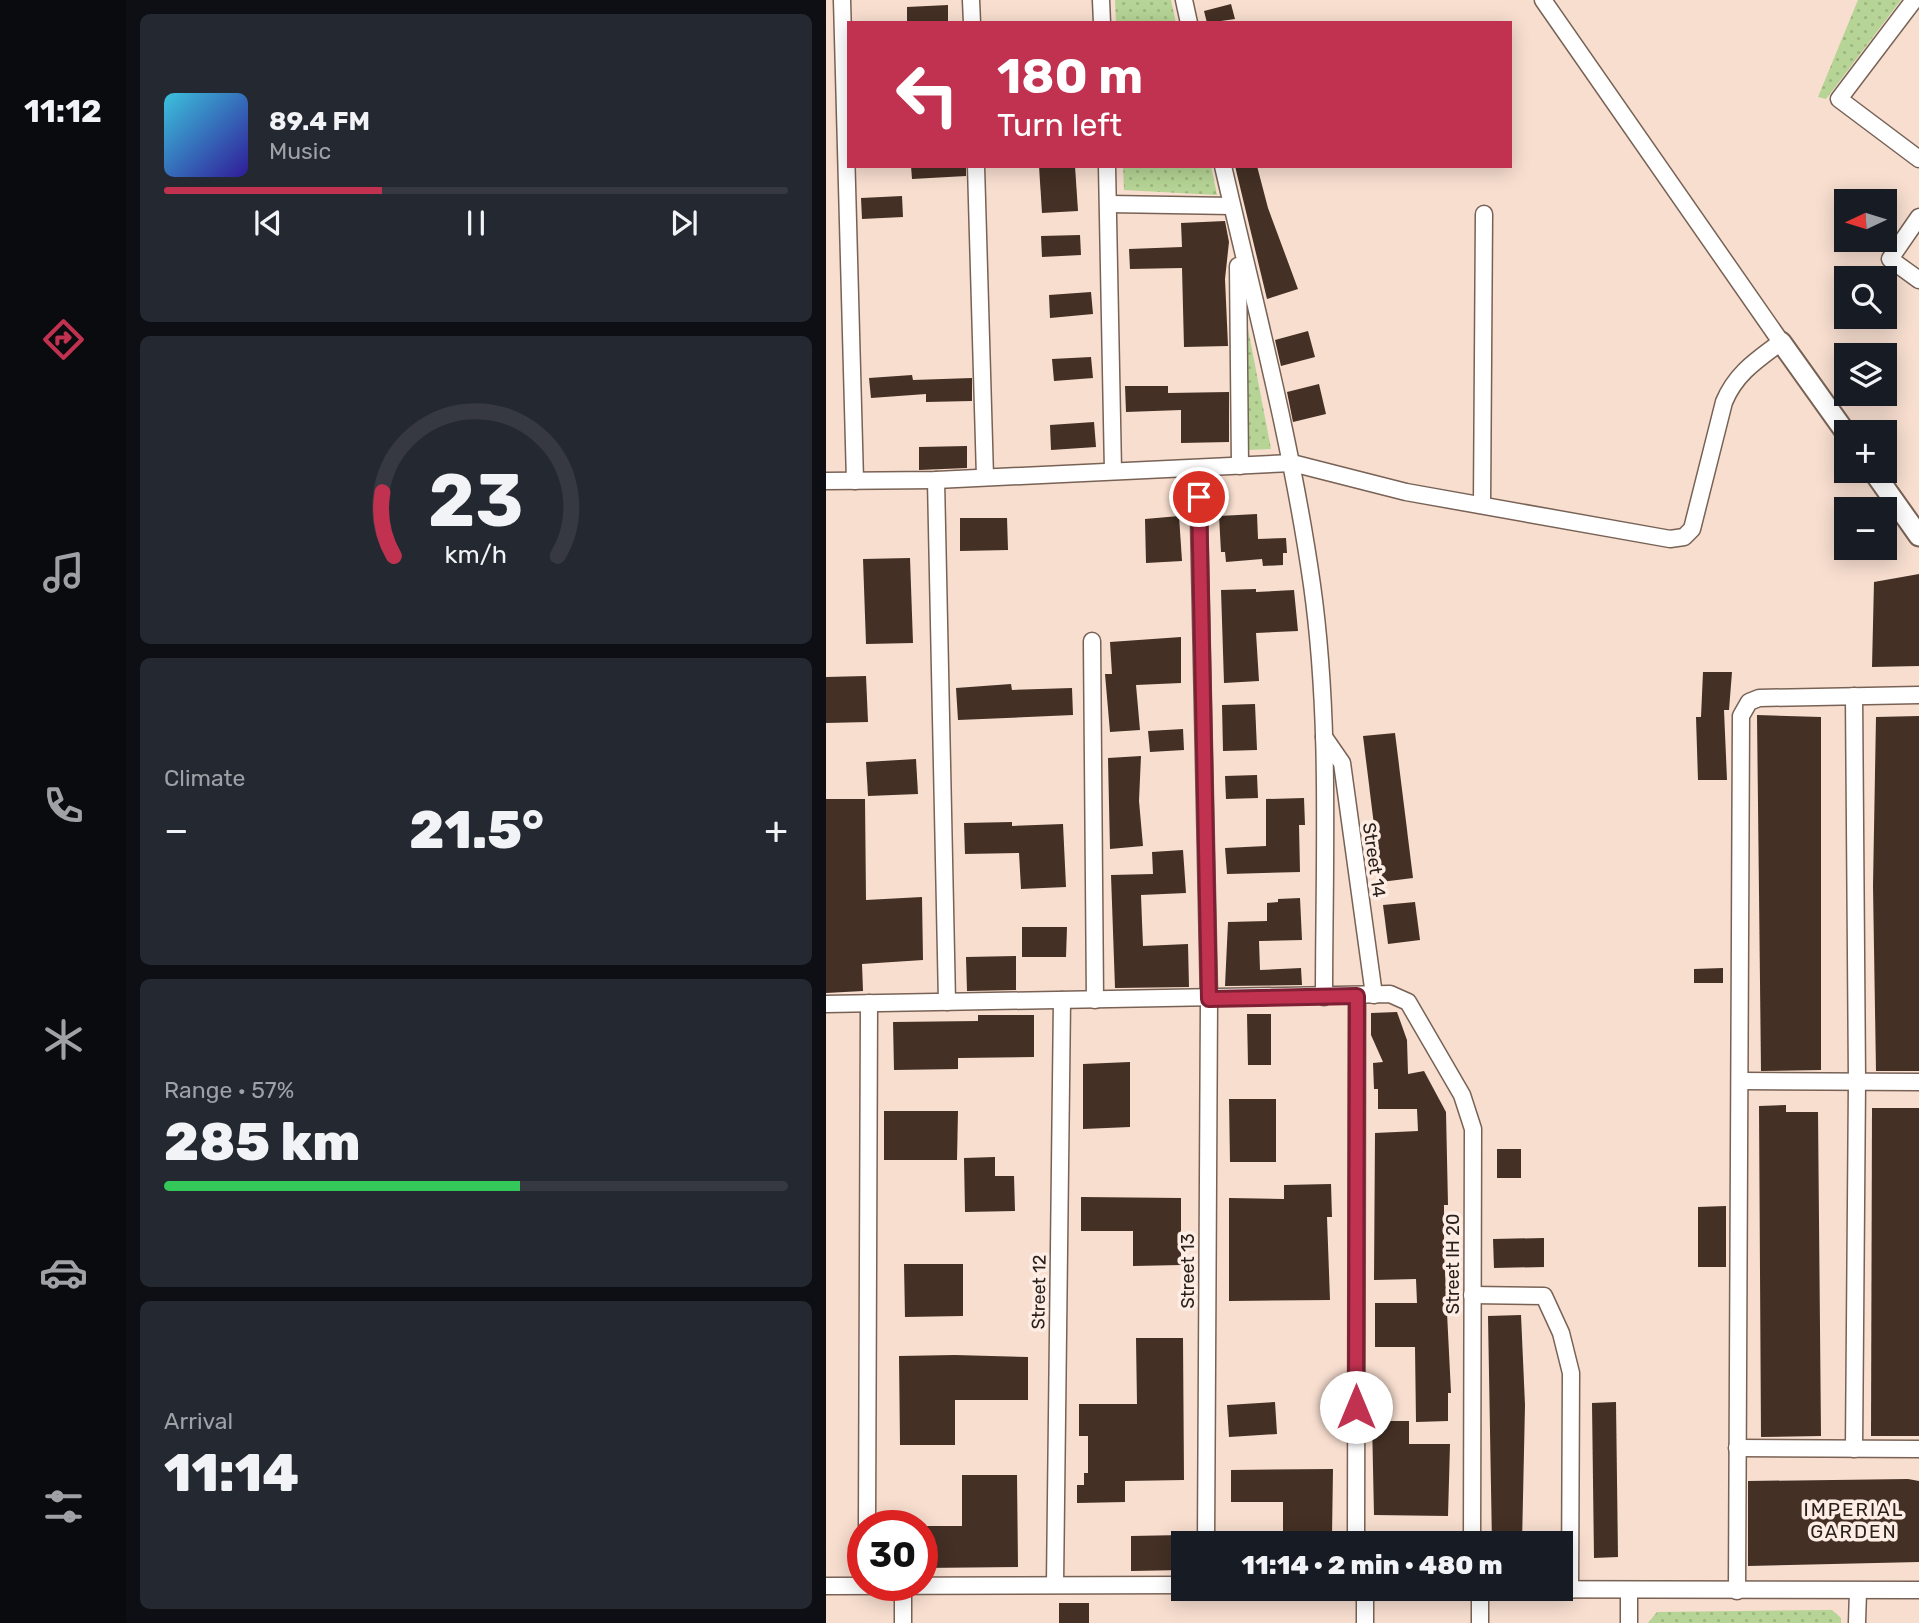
<!DOCTYPE html>
<meta charset="utf-8">
<style>
body{margin:0;font-family:Rubik,sans-serif;background:#242831;color:#f1f3f6;height:100vh;display:flex;flex-direction:column;font-size:26px;white-space:nowrap}
*{box-sizing:border-box;margin:0}
p{font-size:23px;color:#9ea1a6}
.icon{flex:none;width:38px;height:38px;fill:none;stroke:currentColor;stroke-width:2;stroke-linecap:round;stroke-linejoin:round}
.map{position:relative;flex:1;overflow:hidden}
.details{display:flex;flex-direction:column;gap:14px;padding:14px;background:#0d0f14;width:700px}
.details>*{flex:none}
.hud{position:absolute;left:21px;top:21px;width:665px;height:147px;border-radius:0px;box-shadow:0 4px 18px #0003;background:#c13150;color:#fff;overflow:hidden}
.needle{width:46px;rotate:266deg}
.fabs{position:absolute;left:1008px;top:189px;display:grid;gap:14px}
.fabs a{display:grid;place-items:center;width:63px;height:63px;border-radius:0px;background:#171b24;box-shadow:0 4px 18px #0003;font-size:35px}
.speed{position:absolute;left:21px;top:1510px;display:flex;gap:14px;font-size:35px;font-weight:700;text-align:center}
.speed>*{display:grid;place-content:center;width:91px;height:91px;border-radius:50%;background:#171b24;box-shadow:0 4px 18px #0003;line-height:1}
.speed .limit{border:10px solid #d22;background:#fff;color:#111}
.pin{position:absolute;display:grid;place-items:center;width:60px;height:60px;color:#fff;margin:-30px;border:4px solid #fff;border-radius:50%;box-shadow:0 2px 7px #0007}
.me{position:absolute;width:77px;margin:-38px;rotate:0deg;stroke-linejoin:round;filter:drop-shadow(0 0 5px #0008)}
.turn{display:flex;align-items:center;gap:24px;height:147px;padding:0 35px;font-size:32px}
.turn .icon{width:91px;height:91px;stroke-width:2.5}
.turn b{display:block;font-size:49px;line-height:60px}
.big{font-size:52px;font-weight:800;line-height:1.1}
.details .card{flex:1;display:flex;flex-direction:column;justify-content:center;gap:10px;min-width:0;padding:0 24px;border-radius:10px;background:#242831}
.details .dial{align-items:center;gap:0}
.dial svg{height:182px;overflow:visible;fill:none;stroke:#363941;stroke-width:7;stroke-linecap:round;text-anchor:middle}
.dial text{fill:#f1f3f6;stroke:none}
.song{display:flex;align-items:center;gap:21px}
.cover{width:84px;height:84px;border-radius:10px;background:linear-gradient(135deg,hsl(190 70% 55%),hsl(250 70% 35%))}
.played{height:7px;border-radius:4px;background:linear-gradient(90deg,#c13150 35%,#363941 35%)}
.keys{display:flex;justify-content:space-around;direction:ltr}
.heat{display:flex;justify-content:space-between;align-items:center;font-size:38px;direction:ltr}
.charge{height:10px;border-radius:5px;background:linear-gradient(90deg,#34c759 57%,#363941 0)}
.trip{position:absolute;left:345px;top:1531px;width:402px;height:70px;border-radius:0px;background:#171b24;box-shadow:0 4px 18px #0003;font-weight:800;line-height:70px;text-align:center}
main{display:flex;flex:1;min-height:0}
.dock{display:flex;flex-direction:column;width:126px;justify-content:space-around;align-items:center;background:#090b0e;color:#9ea1a6}
.dock .icon{width:49px;height:49px}
.dock .on{color:#c13150}
.dock b{font-size:32px;color:#f1f3f6}
.map>svg:first-child{display:block}
.grass{fill:url(#grass-dots)}
.building{fill:#443025}
.lines{fill:none;stroke-linecap:round;stroke-linejoin:round}
.minor-casing{stroke:#786255;stroke-width:19}
.tertiary-casing{stroke:#786255;stroke-width:23}
.minor{stroke:#fff;stroke-width:16}
.tertiary{stroke:#fff;stroke-width:19}
.route-casing{stroke:#7d2034;stroke-width:18}
.route{stroke:#c13150;stroke-width:12}
.labels{text-anchor:middle;dominant-baseline:central;stroke-width:7;stroke-linejoin:round;paint-order:stroke}
.street-label{font-size:18px;fill:#2a211c;stroke:#fdede4}
.neighbourhood-label{font-size:19px;letter-spacing:2px;fill:#2a211c;stroke:#fdede4}
</style>
<main>
<nav class="dock">
<b>11:12</b>
<svg class="icon on" aria-label="directions" viewBox="0 0 24 24"><path d="M12 3l9 9-9 9-9-9zM9 14v-3h6M13 9l2 2-2 2"/></svg>
<svg class="icon" aria-label="music" viewBox="0 0 24 24"><path d="M9 18V5l10-2v13"/><circle cx="6" cy="18" r="3"/><circle cx="16" cy="16" r="3"/></svg>
<svg class="icon" aria-label="phone" viewBox="0 0 24 24"><path d="M5 4h4l2 5-3 2q2 4 5 5l2-3 5 2v4C11 20 4 13 5 4z"/></svg>
<svg class="icon" aria-label="climate" viewBox="0 0 24 24"><path d="M12 3v18M4 7l16 10M4 17L20 7"/></svg>
<svg class="icon" aria-label="car" viewBox="0 0 24 24"><path d="M5 17H2v-5l4-1 3-4h7l3 4 3 1v5h-3M9 17h6M6 11h13"/><circle cx="7" cy="17" r="2"/><circle cx="17" cy="17" r="2"/></svg>
<svg class="icon" aria-label="filters" viewBox="0 0 24 24"><path d="M4 7h16M4 17h16"/><circle cx="9" cy="7" r="2"/><circle cx="15" cy="17" r="2"/></svg>
</nav>
<section class="details">
<div class="card">
<div class="song"><i class="cover"></i><div><b>89.4 FM</b><p>Music</p></div></div>
<div class="played"></div>
<div class="keys"><svg class="icon" aria-label="previous" viewBox="0 0 24 24"><path d="M18 5L8 12l10 7zM5 5v14"/></svg><svg class="icon" aria-label="pause" viewBox="0 0 24 24"><path d="M8 5v14M16 5v14"/></svg><svg class="icon" aria-label="next" viewBox="0 0 24 24"><path d="M6 5l10 7-10 7zM19 5v14"/></svg></div>
</div>
<div class="card dial"><svg viewBox="0 0 100 80">
<path d="M14 69A42 42 0 1 1 86 69"/>
<path d="M14 69A42 42 0 0 1 9 41" stroke="#c13150"/>
<text x="50" y="56" font-size="32" font-weight="700">23</text>
<text x="50" y="72" font-size="11">km/h</text>
</svg></div>
<div class="card"><p>Climate</p>
<div class="heat"><a>−</a><b class="big">21.5°</b><a>+</a></div>
</div>
<div class="card"><p>Range · 57%</p><b class="big">285 km</b><div class="charge"></div></div>
<div class="card"><p>Arrival</p><b class="big">11:14</b></div>
</section>
<div class="map">
<svg width="1093" height="1623" viewBox="0 0 1093 1623">
<defs>
<pattern id="grass-dots" width="8" height="8" patternUnits="userSpaceOnUse" patternTransform="scale(1.75)"><rect width="8" height="8" fill="#b6d495"/><path d="M2 2h.1M6 6h.1" fill="none" stroke="#9db680" stroke-width="1.8" stroke-linecap="round"/></pattern>
</defs>
<rect width="100%" height="100%" fill="#f7decf"/>
<g class="grass">
<path d="M289,0H345L350,23H290Z"/>
<path d="M1032,0H1075L1000,99L992,97Z"/>
<path d="M297,166H385L391,195L298,190Z"/>
<path d="M416,297L445,449L421,450Z"/>
<path d="M1006,1610L1015,1618V1623H822L831,1612Z"/>
</g>
<g class="building">
<path d="M405,4L409,19L381,23L378,11Z"/>
<path d="M122,5V23H81V7Z"/>
<path d="M85,166H140V176L86,179Z"/>
<path d="M213,166H249L252,211L216,213Z"/>
<path d="M409,166H431L442,208L472,289L441,299Z"/>
<path d="M76,196L77,217L36,219L35,198Z"/>
<path d="M399,221L403,242L399,279L402,346L358,347L356,268L304,269L303,249L356,247L355,223Z"/>
<path d="M254,235L255,255L216,257L215,236Z"/>
<path d="M265,292L267,314L224,318L223,295Z"/>
<path d="M482,331L489,357L455,366L449,340Z"/>
<path d="M265,357L267,378L228,381L226,359Z"/>
<path d="M86,375L87,380L146,378V401L100,402V394L45,398L43,378Z"/>
<path d="M493,384L500,414L467,422L461,392Z"/>
<path d="M299,386H342V393L403,392V442L355,443V410L300,412Z"/>
<path d="M268,422L270,447L225,450L224,425Z"/>
<path d="M141,446V468L93,470V447Z"/>
<path d="M431,514L432,539L460,538L461,553H457V565L437,566L436,559L400,562L399,552H395L393,516Z"/>
<path d="M353,516L356,561L320,563L319,519Z"/>
<path d="M134,518H181L182,550L134,551Z"/>
<path d="M84,558L87,643L40,644L37,559Z"/>
<path d="M1093,574V666L1046,667L1048,582Z"/>
<path d="M430,589V592L468,590L472,631L430,633L433,681L398,683L395,590Z"/>
<path d="M355,637V683L310,685L314,730L284,732L279,674H286L284,642Z"/>
<path d="M877,672H906L903,710H898L901,780H872L870,717H875Z"/>
<path d="M40,676L42,722L0,723V677Z"/>
<path d="M185,684L186,690L246,688L247,715L132,720L130,688Z"/>
<path d="M429,704L431,750L397,751L396,705Z"/>
<path d="M931,715L995,717V1070L935,1071Z"/>
<path d="M1093,716V1071H1050L1047,886L1050,717Z"/>
<path d="M357,729L358,750L324,752L322,731Z"/>
<path d="M569,733L587,878L555,882L537,736Z"/>
<path d="M315,756L313,801L317,846L284,849L282,758Z"/>
<path d="M90,759L92,794L42,796L40,762Z"/>
<path d="M431,775L432,798L400,799L399,776Z"/>
<path d="M478,798L479,825H473L474,872L401,874L399,848L440,846V799Z"/>
<path d="M0,799H39L40,900L96,897L97,960L36,964L37,991L0,993Z"/>
<path d="M186,822V826L237,824L240,887L195,889L193,853L139,854L138,823Z"/>
<path d="M357,850L360,893L315,895L316,922L317,946L362,944L363,987L289,988L285,875L327,874L326,852Z"/>
<path d="M474,898L476,940L433,941L434,970L475,968L476,985L399,986L402,922L441,921V903L452,902V899Z"/>
<path d="M589,902L594,940L562,944L557,905Z"/>
<path d="M196,927H241L240,957H196Z"/>
<path d="M190,956V990L141,991L140,957Z"/>
<path d="M897,968V983H868V969Z"/>
<path d="M571,1012L581,1040L582,1074L598,1071L620,1112L622,1205H618V1252L625,1393H622V1421L590,1422L589,1347H549V1303H591L590,1279L548,1280L549,1133L592,1131L591,1109H552V1089H548L547,1063L557,1062L545,1035V1013Z"/>
<path d="M421,1014H445V1065H422Z"/>
<path d="M152,1015H208V1057L132,1058V1069L68,1070L67,1022L152,1021Z"/>
<path d="M304,1062V1127L257,1129V1064Z"/>
<path d="M403,1099H450V1162H404Z"/>
<path d="M960,1105V1112H992L995,1436L935,1437L933,1106Z"/>
<path d="M1046,1108H1093V1436H1045Z"/>
<path d="M58,1111H132L131,1160H58Z"/>
<rect x="671" y="1149" width="24" height="29"/>
<path d="M169,1157V1176H188L189,1211L139,1212L138,1158Z"/>
<path d="M505,1184L506,1217H501L504,1300L403,1301V1198L458,1199V1185Z"/>
<path d="M255,1197L355,1198V1265L307,1266V1231H255Z"/>
<path d="M900,1206V1267H872V1207Z"/>
<path d="M718,1238V1267L668,1268L667,1239Z"/>
<path d="M78,1264H137V1316L79,1317Z"/>
<path d="M695,1315L699,1405L696,1544H666L662,1316Z"/>
<path d="M310,1338H357L358,1480L299,1481V1502L251,1503V1485H258V1473H262V1436H253V1404H311Z"/>
<path d="M129,1355L202,1357V1400H129V1445H74L73,1356Z"/>
<path d="M449,1402L451,1434L403,1437L401,1405Z"/>
<path d="M790,1402L792,1557L768,1558L766,1403Z"/>
<path d="M546,1421H583V1444H624L622,1516L548,1515Z"/>
<path d="M507,1469L506,1536L457,1537V1502H405V1470Z"/>
<path d="M136,1475H191L192,1567L96,1568V1526H136Z"/>
<path d="M1082,1479L1093,1481V1562L922,1566V1481Z"/>
<path d="M357,1535V1570L305,1571V1536Z"/>
<rect x="233" y="1603" width="30" height="20"/>
</g>
<g class="lines">
<defs>
<g id="minor">
<path d="M16,0L29,481"/>
<path d="M145,0L146,23"/>
<path d="M275,0L276,23"/>
<path d="M358,0L363,23"/>
<path d="M1088,0L1013,99L1093,159"/>
<path d="M150,166L159,477"/>
<path d="M281,166L287,471"/>
<path d="M397,166C429,305 466,444 486,585C505,720 498,860 498,997"/>
<path d="M283,204L406,206"/>
<path d="M1093,217L1064,259L1093,280"/>
<path d="M412,266L414,466"/>
<path d="M372,470L383,999L380,1544"/>
<path d="M110,480L121,1002"/>
<path d="M0,481L110,480L466,463L580,492L844,539L858,537L866,529L898,402C910,373 931,360 955,342L717,0"/>
<path d="M656,505L658,214"/>
<path d="M266,641L269,1000"/>
<path d="M498,737L516,763L548,995"/>
<path d="M0,1004L564,994L582,1002L636,1095L647,1129L646,1544"/>
<path d="M915,1081L1093,1082"/>
<path d="M646,1295L718,1296L735,1333L745,1373L744,1590"/>
<path d="M911,1448L1093,1449"/>
<path d="M1028,1449L1031,1081L1028,696"/>
<path d="M41,1526L43,1003"/>
<path d="M530,1544L531,996"/>
<path d="M229,1584L236,1000"/>
<path d="M0,1586L357,1585"/>
<path d="M490,1589L1093,1590"/>
<path d="M803,1591V1623"/>
<path d="M911,1591L915,716L923,702L933,698L1093,695"/>
<path d="M77,1623V1587"/>
<path d="M539,1623V1590"/>
<path d="M654,1623V1589"/>
<path d="M1031,1623L1032,1591"/>
</g>
<g id="tertiary">
<path d="M955,342L1020,433"/>
<path d="M1047,471L1093,536"/>
</g>
</defs>
<use href="#minor" class="minor-casing"/>
<use href="#tertiary" class="tertiary-casing"/>
<use href="#minor" class="minor"/>
<use href="#tertiary" class="tertiary"/>
</g>
<g class="lines">
<defs>
<path id="route" d="M373,497L383,999L531,996L530,1407"/>
</defs>
<use href="#route" class="route-casing"/>
<use href="#route" class="route"/>
</g>
<g class="labels">
<g class="street-label">
<text transform="translate(548 860) rotate(82)">Street 14</text>
<text transform="translate(627 1264) rotate(-90)">Street IH 20</text>
<text transform="translate(362 1271) rotate(-90)">Street 13</text>
<text transform="translate(213 1292) rotate(-89)">Street 12</text>
</g>
<g class="neighbourhood-label">
<text x="1028" y="1509">IMPERIAL<tspan x="1028" dy="22">GARDEN</tspan></text>
</g>
</g>
</svg>
<div class="fabs">
<a><svg class="needle" viewBox="-14 -14 28 28"><path d="M0-13l5 13h-10z" fill="#e53935"/><path d="M0 13l5-13h-10z" fill="#9ea1a6"/></svg></a>
<a><svg class="icon" aria-label="search" viewBox="0 0 24 24"><circle cx="10" cy="10" r="6"/><path d="M15 15l6 6"/></svg></a>
<a><svg class="icon" aria-label="layers" viewBox="0 0 24 24"><path d="M12 4l9 5-9 5-9-5zM3 14l9 5 9-5"/></svg></a>
<a>+</a>
<a>−</a>
</div>
<div class="speed"><div class="limit">30</div></div>
<div class="pin" style="left:373px;top:497px;background:#d93025"><svg class="icon" aria-label="arrive" viewBox="0 0 24 24"><path d="M6 21V4h12l-3 4 3 4H6"/></svg></div>
<svg class="me" style="left:530px;top:1407px" viewBox="-20 -20 40 40"><circle r="19" fill="#fff"/><path d="M0-13L10 11 0 6-10 11z" fill="#c13150"/></svg>
<div class="trip">11:14 · 2 min · 480 m</div>
<div class="hud">
<div class="turn"><svg class="icon" aria-label="left" viewBox="0 0 24 24"><path d="M17 20v-9H6M10 6l-5 5 5 5"/></svg><div><b>180 m</b>Turn left</div></div>
</div>
</div>
</main>
